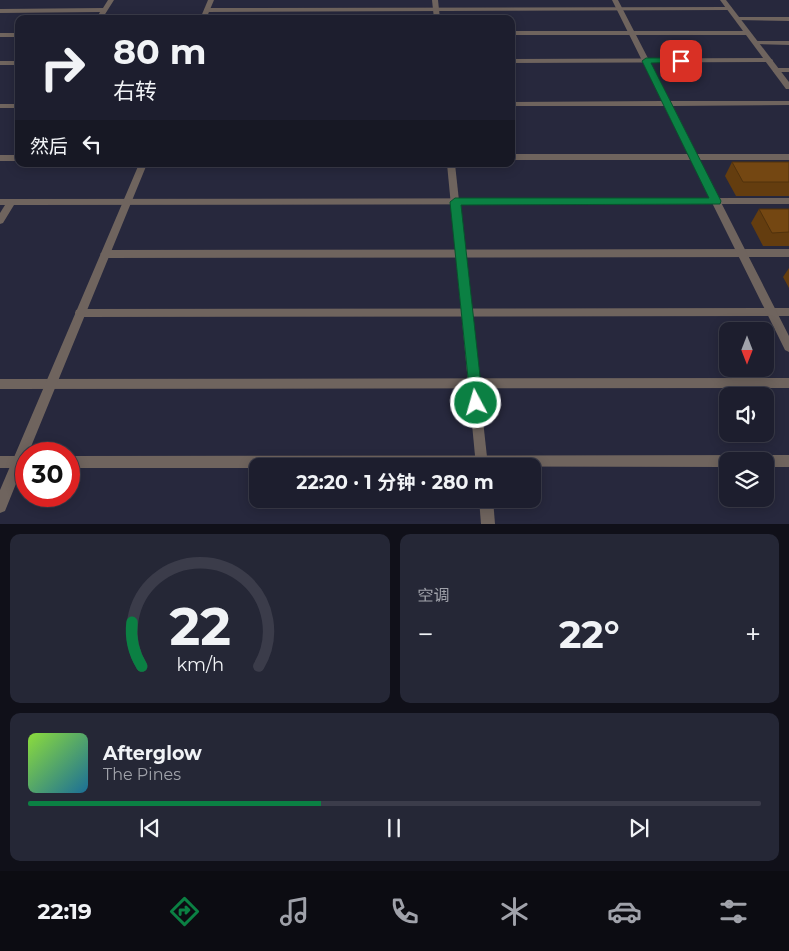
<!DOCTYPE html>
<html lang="zh">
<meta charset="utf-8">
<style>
body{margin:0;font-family:Montserrat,"Noto Sans SC",sans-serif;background:#252736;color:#f1f3f6;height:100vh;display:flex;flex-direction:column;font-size:19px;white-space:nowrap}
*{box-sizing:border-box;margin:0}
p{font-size:16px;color:#a0a2aa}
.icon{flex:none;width:28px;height:28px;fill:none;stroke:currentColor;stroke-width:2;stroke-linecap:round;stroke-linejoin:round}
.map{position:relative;height:524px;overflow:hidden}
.side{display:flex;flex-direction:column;gap:10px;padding:10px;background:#101019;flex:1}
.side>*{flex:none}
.guide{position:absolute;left:15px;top:15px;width:500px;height:152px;border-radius:10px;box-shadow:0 2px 12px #0003,0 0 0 1px #3b3c4a;background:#1d1e2e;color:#f1f3f6;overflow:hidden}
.needle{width:32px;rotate:180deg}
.tools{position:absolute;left:719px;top:322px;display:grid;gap:10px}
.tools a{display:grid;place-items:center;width:55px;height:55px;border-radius:10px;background:#1d1e2e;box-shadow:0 2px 12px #0003,0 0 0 1px #3b3c4a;font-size:25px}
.speed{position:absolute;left:15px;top:442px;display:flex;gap:10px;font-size:25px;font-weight:700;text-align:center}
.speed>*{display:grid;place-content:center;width:65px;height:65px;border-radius:50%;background:#1d1e2e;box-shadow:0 2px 12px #0003,0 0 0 1px #3b3c4a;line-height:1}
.speed .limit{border:8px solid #d22;background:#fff;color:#111}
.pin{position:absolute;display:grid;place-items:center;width:42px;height:42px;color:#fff;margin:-21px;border-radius:10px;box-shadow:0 2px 8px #0006}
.me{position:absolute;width:55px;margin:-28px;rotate:354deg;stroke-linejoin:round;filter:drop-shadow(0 0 4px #0008)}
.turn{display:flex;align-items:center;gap:18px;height:105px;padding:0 15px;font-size:22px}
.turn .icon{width:65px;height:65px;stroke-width:2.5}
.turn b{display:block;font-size:35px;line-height:42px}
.then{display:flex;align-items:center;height:48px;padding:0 15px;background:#0003;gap:10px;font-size:19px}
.big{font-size:38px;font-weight:700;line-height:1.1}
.side .card{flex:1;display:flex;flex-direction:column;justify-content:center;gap:8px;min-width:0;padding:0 18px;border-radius:10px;background:#252736}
.side .dial{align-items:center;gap:0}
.dial svg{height:130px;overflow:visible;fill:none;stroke:#3b3c4a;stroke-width:7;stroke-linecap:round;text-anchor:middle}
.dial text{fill:#f1f3f6;stroke:none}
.song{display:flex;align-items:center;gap:15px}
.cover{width:60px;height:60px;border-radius:8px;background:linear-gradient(135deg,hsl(90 70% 55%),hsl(200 70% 35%))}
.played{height:5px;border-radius:2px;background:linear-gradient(90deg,#0b8043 40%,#3b3c4a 40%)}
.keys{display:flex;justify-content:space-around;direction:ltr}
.heat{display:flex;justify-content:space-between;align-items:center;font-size:28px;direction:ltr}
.side .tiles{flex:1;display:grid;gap:10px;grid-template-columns:1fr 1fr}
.card:last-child{grid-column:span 2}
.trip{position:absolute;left:249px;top:458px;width:292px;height:50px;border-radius:10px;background:#1d1e2e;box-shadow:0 2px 12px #0003,0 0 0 1px #3b3c4a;font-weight:700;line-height:50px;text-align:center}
.dock{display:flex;height:80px;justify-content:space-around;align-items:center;background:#0c0c12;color:#a0a2aa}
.dock .icon{width:35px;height:35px}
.dock .active{color:#0b8043}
.dock b{font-size:22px;color:#f1f3f6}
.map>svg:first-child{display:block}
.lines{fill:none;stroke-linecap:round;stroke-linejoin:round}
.lane{fill:#6f645e;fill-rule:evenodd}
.street{fill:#6f645e;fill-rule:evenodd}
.wall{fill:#643d0f}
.building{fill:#744712;stroke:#51320d}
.route{fill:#0b8043;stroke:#07532c}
</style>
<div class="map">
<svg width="789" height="524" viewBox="0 0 789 524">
<rect width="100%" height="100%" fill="#27283d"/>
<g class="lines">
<g class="lane">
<path d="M108,0H114L102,19H96L100,12L0,13V9L103,8Z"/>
<path d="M730,7L732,8V10L207,12L204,10L207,8Z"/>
<path d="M738,17H789V21L736,20L735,19Z"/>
<path d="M511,31H748L751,33L748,35H511Z"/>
<rect x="0" y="33" width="19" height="4"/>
<path d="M756,41H789V45L754,44V42Z"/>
<path d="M769,58L773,60L772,62L511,63V59Z"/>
<rect x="0" y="61" width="19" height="4"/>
<rect x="773" y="68" width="16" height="4"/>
<rect x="511" y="154" width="278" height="6"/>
<rect x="0" y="155" width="19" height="6"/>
<path d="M789,198V204L14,205L3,223L0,224V213L5,205H0V199Z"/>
<path d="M789,249V257L105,258L100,254L105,250Z"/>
<path d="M789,308V316L80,317L76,316L75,313L76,310L80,309Z"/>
<path d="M789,378V388L0,389V379Z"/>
<path d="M789,455V467H765V461H728V467L258,466V468H69V456Z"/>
<rect x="0" y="456" width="26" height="12"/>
</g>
<g class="street">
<path d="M208,0H214L206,19H200Z"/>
<path d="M432,0H438L440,19H434Z"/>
<path d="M612,0H618L670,101H789V105L672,106L789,336V352L785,350L664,106H511V102L662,101Z"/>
<path d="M720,0H726L789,82V89H786Z"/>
<rect x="0" y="104" width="19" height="4"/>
<path d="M139,164H147L28,454H26V459L5,511L0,513V490Z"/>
<path d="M447,164H455L488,466H476Z"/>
<path d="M479,499H493L495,524H481Z"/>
</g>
</g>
<g class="wall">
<path d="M732,162H789V196H736L725,176Z"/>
<path d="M759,209H789V246H763L751,223Z"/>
<path d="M789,268V288L783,277Z"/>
</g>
<g class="building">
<path d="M732,162H789V182H743Z"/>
<path d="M759,209H789V232L772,233Z"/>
</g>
<path class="route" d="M681,58L685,61L684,62L651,63L721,201L720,204L461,205L483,403L481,407L476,409L471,407L450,202L455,198H709L642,61L646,58Z"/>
</svg>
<div class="tools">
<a><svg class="needle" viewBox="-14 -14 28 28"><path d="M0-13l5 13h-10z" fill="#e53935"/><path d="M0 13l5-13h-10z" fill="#a0a2aa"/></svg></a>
<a><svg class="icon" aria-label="sound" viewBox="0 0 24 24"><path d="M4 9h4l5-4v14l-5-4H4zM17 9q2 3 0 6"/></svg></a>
<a><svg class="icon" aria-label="layers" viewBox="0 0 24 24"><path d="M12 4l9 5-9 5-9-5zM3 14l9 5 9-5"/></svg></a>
</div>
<div class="speed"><div class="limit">30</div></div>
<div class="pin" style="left:681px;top:61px;background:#d93025"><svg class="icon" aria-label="arrive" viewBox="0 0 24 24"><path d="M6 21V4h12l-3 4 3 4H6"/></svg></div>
<svg class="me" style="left:476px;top:403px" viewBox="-20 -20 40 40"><circle r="17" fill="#0b8043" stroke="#fff" stroke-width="3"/><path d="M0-11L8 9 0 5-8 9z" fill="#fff"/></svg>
<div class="trip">22:20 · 1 分钟 · 280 m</div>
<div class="guide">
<div class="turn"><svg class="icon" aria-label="right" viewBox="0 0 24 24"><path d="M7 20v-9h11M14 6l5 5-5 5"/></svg><div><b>80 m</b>右转</div></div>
<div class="then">然后<svg class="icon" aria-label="left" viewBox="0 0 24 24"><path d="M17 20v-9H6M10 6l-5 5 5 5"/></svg></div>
</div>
</div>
<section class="side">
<div class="tiles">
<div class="card dial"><svg viewBox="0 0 100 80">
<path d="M14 69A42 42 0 1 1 86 69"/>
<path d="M14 69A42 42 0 0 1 8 42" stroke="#0b8043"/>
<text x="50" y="56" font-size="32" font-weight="700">22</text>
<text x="50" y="72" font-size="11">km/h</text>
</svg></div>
<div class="card"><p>空调</p>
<div class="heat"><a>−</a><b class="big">22°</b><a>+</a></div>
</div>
<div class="card">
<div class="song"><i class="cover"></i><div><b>Afterglow</b><p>The Pines</p></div></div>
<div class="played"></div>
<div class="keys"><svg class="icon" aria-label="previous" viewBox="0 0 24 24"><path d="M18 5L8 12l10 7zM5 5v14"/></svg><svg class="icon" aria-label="pause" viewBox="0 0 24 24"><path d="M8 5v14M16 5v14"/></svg><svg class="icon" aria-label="next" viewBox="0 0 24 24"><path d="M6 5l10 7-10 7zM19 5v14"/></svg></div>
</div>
</div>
</section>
<nav class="dock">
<b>22:19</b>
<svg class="icon active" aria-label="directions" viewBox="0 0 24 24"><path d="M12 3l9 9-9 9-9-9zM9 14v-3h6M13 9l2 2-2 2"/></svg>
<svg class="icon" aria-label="music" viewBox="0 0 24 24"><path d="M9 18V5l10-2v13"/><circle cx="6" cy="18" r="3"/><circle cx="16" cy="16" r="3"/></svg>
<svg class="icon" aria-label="phone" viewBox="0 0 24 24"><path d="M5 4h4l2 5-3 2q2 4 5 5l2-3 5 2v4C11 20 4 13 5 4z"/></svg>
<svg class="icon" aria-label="climate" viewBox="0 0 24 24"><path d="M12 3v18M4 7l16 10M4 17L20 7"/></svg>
<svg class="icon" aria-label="car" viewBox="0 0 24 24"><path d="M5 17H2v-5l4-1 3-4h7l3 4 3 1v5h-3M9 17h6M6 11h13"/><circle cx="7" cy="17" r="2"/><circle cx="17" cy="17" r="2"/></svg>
<svg class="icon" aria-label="filters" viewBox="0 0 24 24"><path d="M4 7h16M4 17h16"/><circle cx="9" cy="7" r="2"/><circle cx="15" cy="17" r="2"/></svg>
</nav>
